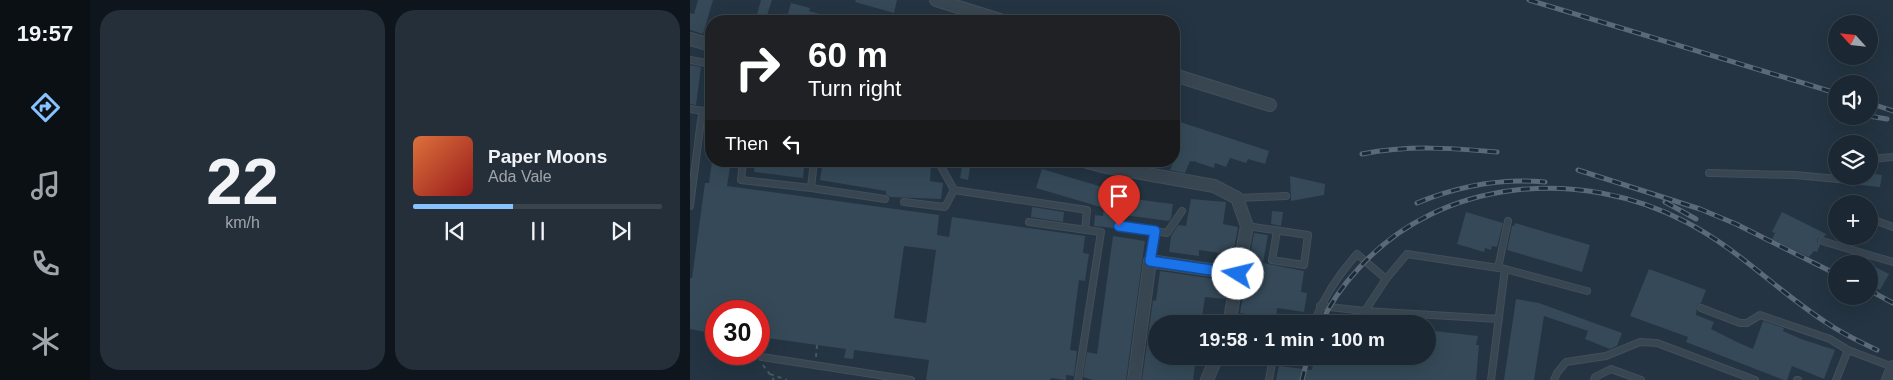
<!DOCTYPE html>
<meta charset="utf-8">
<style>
body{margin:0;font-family:Helvetica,sans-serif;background:#242f3a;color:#f1f3f6;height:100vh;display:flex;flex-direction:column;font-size:19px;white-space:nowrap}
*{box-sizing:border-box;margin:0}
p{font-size:16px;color:#a0a5ac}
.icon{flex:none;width:28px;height:28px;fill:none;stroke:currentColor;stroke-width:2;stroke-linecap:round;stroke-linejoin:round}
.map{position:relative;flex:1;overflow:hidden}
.drawer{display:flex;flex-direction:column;gap:10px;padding:10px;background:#0f151c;width:600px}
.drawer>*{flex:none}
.guide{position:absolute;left:15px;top:15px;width:475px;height:152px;border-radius:20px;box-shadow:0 5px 20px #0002,0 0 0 1px #39444d;background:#202124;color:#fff;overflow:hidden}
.needle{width:32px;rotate:297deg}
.controls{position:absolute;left:1138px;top:15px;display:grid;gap:10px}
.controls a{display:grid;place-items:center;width:50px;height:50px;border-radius:50%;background:#1b2732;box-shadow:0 5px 20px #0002,0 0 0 1px #39444d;font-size:25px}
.speed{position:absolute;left:15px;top:300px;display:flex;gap:10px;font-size:25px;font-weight:700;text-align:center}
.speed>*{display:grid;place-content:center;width:65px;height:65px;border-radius:50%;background:#1b2732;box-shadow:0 5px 20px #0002,0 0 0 1px #39444d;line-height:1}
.speed .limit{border:8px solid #d22;background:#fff;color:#111}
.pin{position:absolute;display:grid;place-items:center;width:42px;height:42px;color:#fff;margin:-51px -21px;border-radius:50% 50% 50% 0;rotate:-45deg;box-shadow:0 0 5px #0007}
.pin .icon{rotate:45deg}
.me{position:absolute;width:55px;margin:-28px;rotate:279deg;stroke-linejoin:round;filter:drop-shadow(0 0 4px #0008)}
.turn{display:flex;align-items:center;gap:18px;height:105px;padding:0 20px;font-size:22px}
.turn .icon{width:65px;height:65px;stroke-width:2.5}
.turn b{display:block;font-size:35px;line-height:42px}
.then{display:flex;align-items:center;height:48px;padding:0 20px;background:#0003;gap:10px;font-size:19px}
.drawer .card{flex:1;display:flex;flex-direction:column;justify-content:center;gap:8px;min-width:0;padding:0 18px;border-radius:20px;background:#242f3a}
.drawer .dial{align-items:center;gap:0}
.dial b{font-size:65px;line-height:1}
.song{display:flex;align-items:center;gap:15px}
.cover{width:60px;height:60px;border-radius:8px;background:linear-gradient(135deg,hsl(20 70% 55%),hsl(0 70% 35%))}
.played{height:5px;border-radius:2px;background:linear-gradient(90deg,#87c4ff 40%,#39444d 40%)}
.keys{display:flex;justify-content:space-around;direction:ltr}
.drawer .tiles{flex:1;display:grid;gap:10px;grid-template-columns:repeat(2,1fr)}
.trip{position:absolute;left:458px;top:315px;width:288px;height:50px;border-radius:25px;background:#1b2732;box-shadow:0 5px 20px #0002,0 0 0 1px #39444d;font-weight:800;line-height:50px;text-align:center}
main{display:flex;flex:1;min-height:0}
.dock{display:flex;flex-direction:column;width:90px;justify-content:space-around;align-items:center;background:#0b1014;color:#a0a5ac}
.dock .icon{width:35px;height:35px}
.dock .active{color:#87c4ff}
.dock b{font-size:22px;color:#f1f3f6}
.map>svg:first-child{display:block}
.building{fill:#354958;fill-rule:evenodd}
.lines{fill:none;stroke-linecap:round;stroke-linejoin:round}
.service-casing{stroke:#424f5b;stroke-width:8}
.minor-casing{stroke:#424f5b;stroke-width:14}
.path{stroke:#3f5b59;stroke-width:2;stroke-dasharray:4 4;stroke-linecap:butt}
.service{stroke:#384651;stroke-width:6}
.minor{stroke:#384651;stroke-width:12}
.rail-casing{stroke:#5a6a79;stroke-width:5}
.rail{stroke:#1d2b37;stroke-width:3;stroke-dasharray:9;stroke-linecap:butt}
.route-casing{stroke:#114b97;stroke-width:12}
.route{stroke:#1a73e8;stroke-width:9}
</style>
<main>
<nav class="dock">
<b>19:57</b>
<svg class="icon active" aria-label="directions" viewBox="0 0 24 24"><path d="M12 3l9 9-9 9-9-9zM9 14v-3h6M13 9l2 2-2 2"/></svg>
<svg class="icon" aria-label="music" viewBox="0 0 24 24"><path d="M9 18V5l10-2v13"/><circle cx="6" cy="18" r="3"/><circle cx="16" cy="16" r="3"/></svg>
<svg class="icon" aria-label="phone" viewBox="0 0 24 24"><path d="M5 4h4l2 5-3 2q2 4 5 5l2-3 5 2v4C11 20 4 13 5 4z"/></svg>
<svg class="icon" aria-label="climate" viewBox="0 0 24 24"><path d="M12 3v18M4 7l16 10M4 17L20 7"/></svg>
</nav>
<section class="drawer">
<div class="tiles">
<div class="card dial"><b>22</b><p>km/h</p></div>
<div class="card">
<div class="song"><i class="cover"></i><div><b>Paper Moons</b><p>Ada Vale</p></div></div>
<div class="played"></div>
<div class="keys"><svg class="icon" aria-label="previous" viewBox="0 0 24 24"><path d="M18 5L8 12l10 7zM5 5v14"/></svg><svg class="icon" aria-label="pause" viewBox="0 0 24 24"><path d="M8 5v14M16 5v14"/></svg><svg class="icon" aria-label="next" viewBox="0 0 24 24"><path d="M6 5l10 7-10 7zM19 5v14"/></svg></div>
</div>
</div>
</section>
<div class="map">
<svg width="1203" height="380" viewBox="0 0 1203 380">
<rect width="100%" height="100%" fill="#243442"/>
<g class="building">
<path d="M8,0H23L13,34L0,30V13L4,14Z"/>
<path d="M71,0H82L75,21H65Z"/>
<path d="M166,0H207L204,13L165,2Z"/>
<path d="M101,3L120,8L119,11L146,19L145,21H96Z"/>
<path d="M0,65L11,67L6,105L0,104Z"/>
<path d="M21,114V138L14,137L17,115Z"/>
<path d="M484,120L579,151L575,164L558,159L556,163L540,158L536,167L525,163L524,168L503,161V162L500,161L495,173L480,170L484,161Z"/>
<path d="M22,161H41L37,186L249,215L247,235L259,237L262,217L395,236L393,253L399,254L395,281L389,280L380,350L387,351L384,376L376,375V380L361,378L360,380H236L239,360L164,350L163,359L154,358L156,349L77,338L75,352L69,353V311H26V334L0,329V278H2L15,183H19ZM214,246L246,250L236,323L204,318Z"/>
<path d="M65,161L83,163V161H99V165L114,168L113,178L64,172Z"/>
<path d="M133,161H220L241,164L240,181L253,183L251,199L200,197L196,194V191L130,180Z"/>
<path d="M273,161H281L278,180L270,178Z"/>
<path d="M352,169L429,192L428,197L483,204L481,218L479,221L426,214L424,228L404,226L405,215L413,216L414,208L346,188Z"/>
<path d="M1179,173L1192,175L1190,187L1170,185L1171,176H1179Z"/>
<path d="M600,176L635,184L634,195L601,201Z"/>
<path d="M501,199L536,202L533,224L548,227L543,255L509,250V256L479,252L481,236L488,225L496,226Z"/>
<path d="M342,207L374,212L373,222L341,217Z"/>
<path d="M582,211L593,212L591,226L581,224Z"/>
<path d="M776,212L813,223L807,247L802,246L801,250L795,248L794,252L767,244Z"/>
<path d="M1092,212L1136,234L1134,237L1128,238L1127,242L1130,245L1127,252L1124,251L1119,257L1082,239L1085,233L1082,232Z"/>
<path d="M825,223L900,245L892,272L817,250L822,226H824Z"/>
<path d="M564,233L578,235L573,263L614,271L611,292L617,293L614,312L587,308L586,318L550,313Z"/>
<path d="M423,236L455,241L436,380H403L393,377L397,352L407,354Z"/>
<path d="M1181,265L1199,274L1190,290L1179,284V270Z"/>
<path d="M959,269L1016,290L1011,303L1007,306L1006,315L1024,322L1021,329L1047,342L1063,349L1073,321L1094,328L1093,331L1111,339L1145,350L1134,379L1102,366L1097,380H1094L996,342L998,337L940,316Z"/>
<path d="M470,271L539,281L535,299L515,297L511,324H466V356H506L503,380H452L463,300L466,301Z"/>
<path d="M826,299L849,303L932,333L927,346L920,349L895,339L898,331L854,316L844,380H814Z"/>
<path d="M736,330L788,336L786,345H789L786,380H586L589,366L622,370L624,356H736Z"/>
</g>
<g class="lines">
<defs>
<g id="service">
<path d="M0,60L21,64"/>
<path d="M0,109L13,111"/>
<path d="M1179,159L1203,157"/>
<path d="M53,161L51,180L121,188L124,161"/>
<path d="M248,161L264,190L397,210L395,230"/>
<path d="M1019,173L1105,175L1159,180L1161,176"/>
<path d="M121,188L195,199"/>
<path d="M547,198L596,196"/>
<path d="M214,202L255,207L264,190"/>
<path d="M0,206L11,120L13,111L21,109"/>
<path d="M1179,218L1203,227"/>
<path d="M339,222L411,232L388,380"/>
<path d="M429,226L465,231L460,261"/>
<path d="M557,226L618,235L614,265L582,260L587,231"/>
<path d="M465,231L477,233L492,211"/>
<path d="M1132,241L1203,262"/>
<path d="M808,268L818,221"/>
<path d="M815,269L897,291"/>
<path d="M630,306L675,311"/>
<path d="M1011,308L1050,323H1057L1070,315L1140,339L1158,350"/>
<path d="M623,324C634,297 648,275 667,254L696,279"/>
<path d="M72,357L221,380"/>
<path d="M579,380L583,357L610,359L611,356"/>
<path d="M801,380L815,269L717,254L696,279L675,311L809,319"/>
<path d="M864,380L867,373L876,362L916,356L950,342L967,343L1065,380"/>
<path d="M904,380L905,377L921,369L951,380"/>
<path d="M1107,380H1108"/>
<path d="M1146,380L1158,350L1203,367"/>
</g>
<g id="minor">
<path d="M246,0L313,21"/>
<path d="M0,39L21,45"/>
<path d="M484,75L580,105"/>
<path d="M394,161L412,166L524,186L547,198L557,226L548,274"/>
<path d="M444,380L460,261L548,274L539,324"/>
<path d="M517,380L527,356"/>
<path d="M1198,380L1203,367"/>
</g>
</defs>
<use href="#service" class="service-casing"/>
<use href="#minor" class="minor-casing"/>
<g class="path">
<path d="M126,357L127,345"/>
<path d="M73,365L84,380"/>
<path d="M80,374L97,380"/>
</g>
<use href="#service" class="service"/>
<use href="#minor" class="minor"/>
<defs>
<g id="rail">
<path d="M839,0L1146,93"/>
<path d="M1179,103L1203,111"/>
<path d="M1179,116L1197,119"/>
<path d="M672,154C719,145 760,148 807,152"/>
<path d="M888,170L1010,209L1046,224L1146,274"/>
<path d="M975,202L1006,219"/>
<path d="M727,203C768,186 811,178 855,182"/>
<path d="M1179,290L1203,303"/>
<path d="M631,324C640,303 654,284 669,268C751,177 891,167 996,222C1050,250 1087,291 1137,323C1153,334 1170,342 1187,350"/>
<path d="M612,380L618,356"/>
</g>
</defs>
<use href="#rail" class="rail-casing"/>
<use href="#rail" class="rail"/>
</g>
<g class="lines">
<defs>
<path id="route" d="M429,226L465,231L460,261L548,274"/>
</defs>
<use href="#route" class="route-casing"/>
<use href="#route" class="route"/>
</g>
</svg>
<div class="controls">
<a><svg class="needle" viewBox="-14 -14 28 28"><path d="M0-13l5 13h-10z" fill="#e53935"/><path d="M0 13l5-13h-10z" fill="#a0a5ac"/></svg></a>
<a><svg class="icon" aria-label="sound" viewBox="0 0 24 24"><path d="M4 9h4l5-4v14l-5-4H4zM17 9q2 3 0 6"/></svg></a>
<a><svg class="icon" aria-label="layers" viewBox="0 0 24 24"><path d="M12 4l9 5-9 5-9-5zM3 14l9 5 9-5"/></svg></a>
<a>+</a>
<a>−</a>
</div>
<div class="speed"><div class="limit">30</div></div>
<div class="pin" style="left:429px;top:226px;background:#d93025"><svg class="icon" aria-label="arrive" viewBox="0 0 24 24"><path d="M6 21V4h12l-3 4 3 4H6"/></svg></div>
<svg class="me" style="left:548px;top:274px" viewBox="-20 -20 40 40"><circle r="19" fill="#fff"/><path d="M0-13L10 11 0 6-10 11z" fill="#1a73e8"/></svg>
<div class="trip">19:58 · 1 min · 100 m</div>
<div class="guide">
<div class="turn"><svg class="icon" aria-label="right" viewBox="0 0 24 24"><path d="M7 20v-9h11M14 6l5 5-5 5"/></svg><div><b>60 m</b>Turn right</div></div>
<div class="then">Then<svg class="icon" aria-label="left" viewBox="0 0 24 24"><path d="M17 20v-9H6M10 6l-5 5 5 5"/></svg></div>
</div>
</div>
</main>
